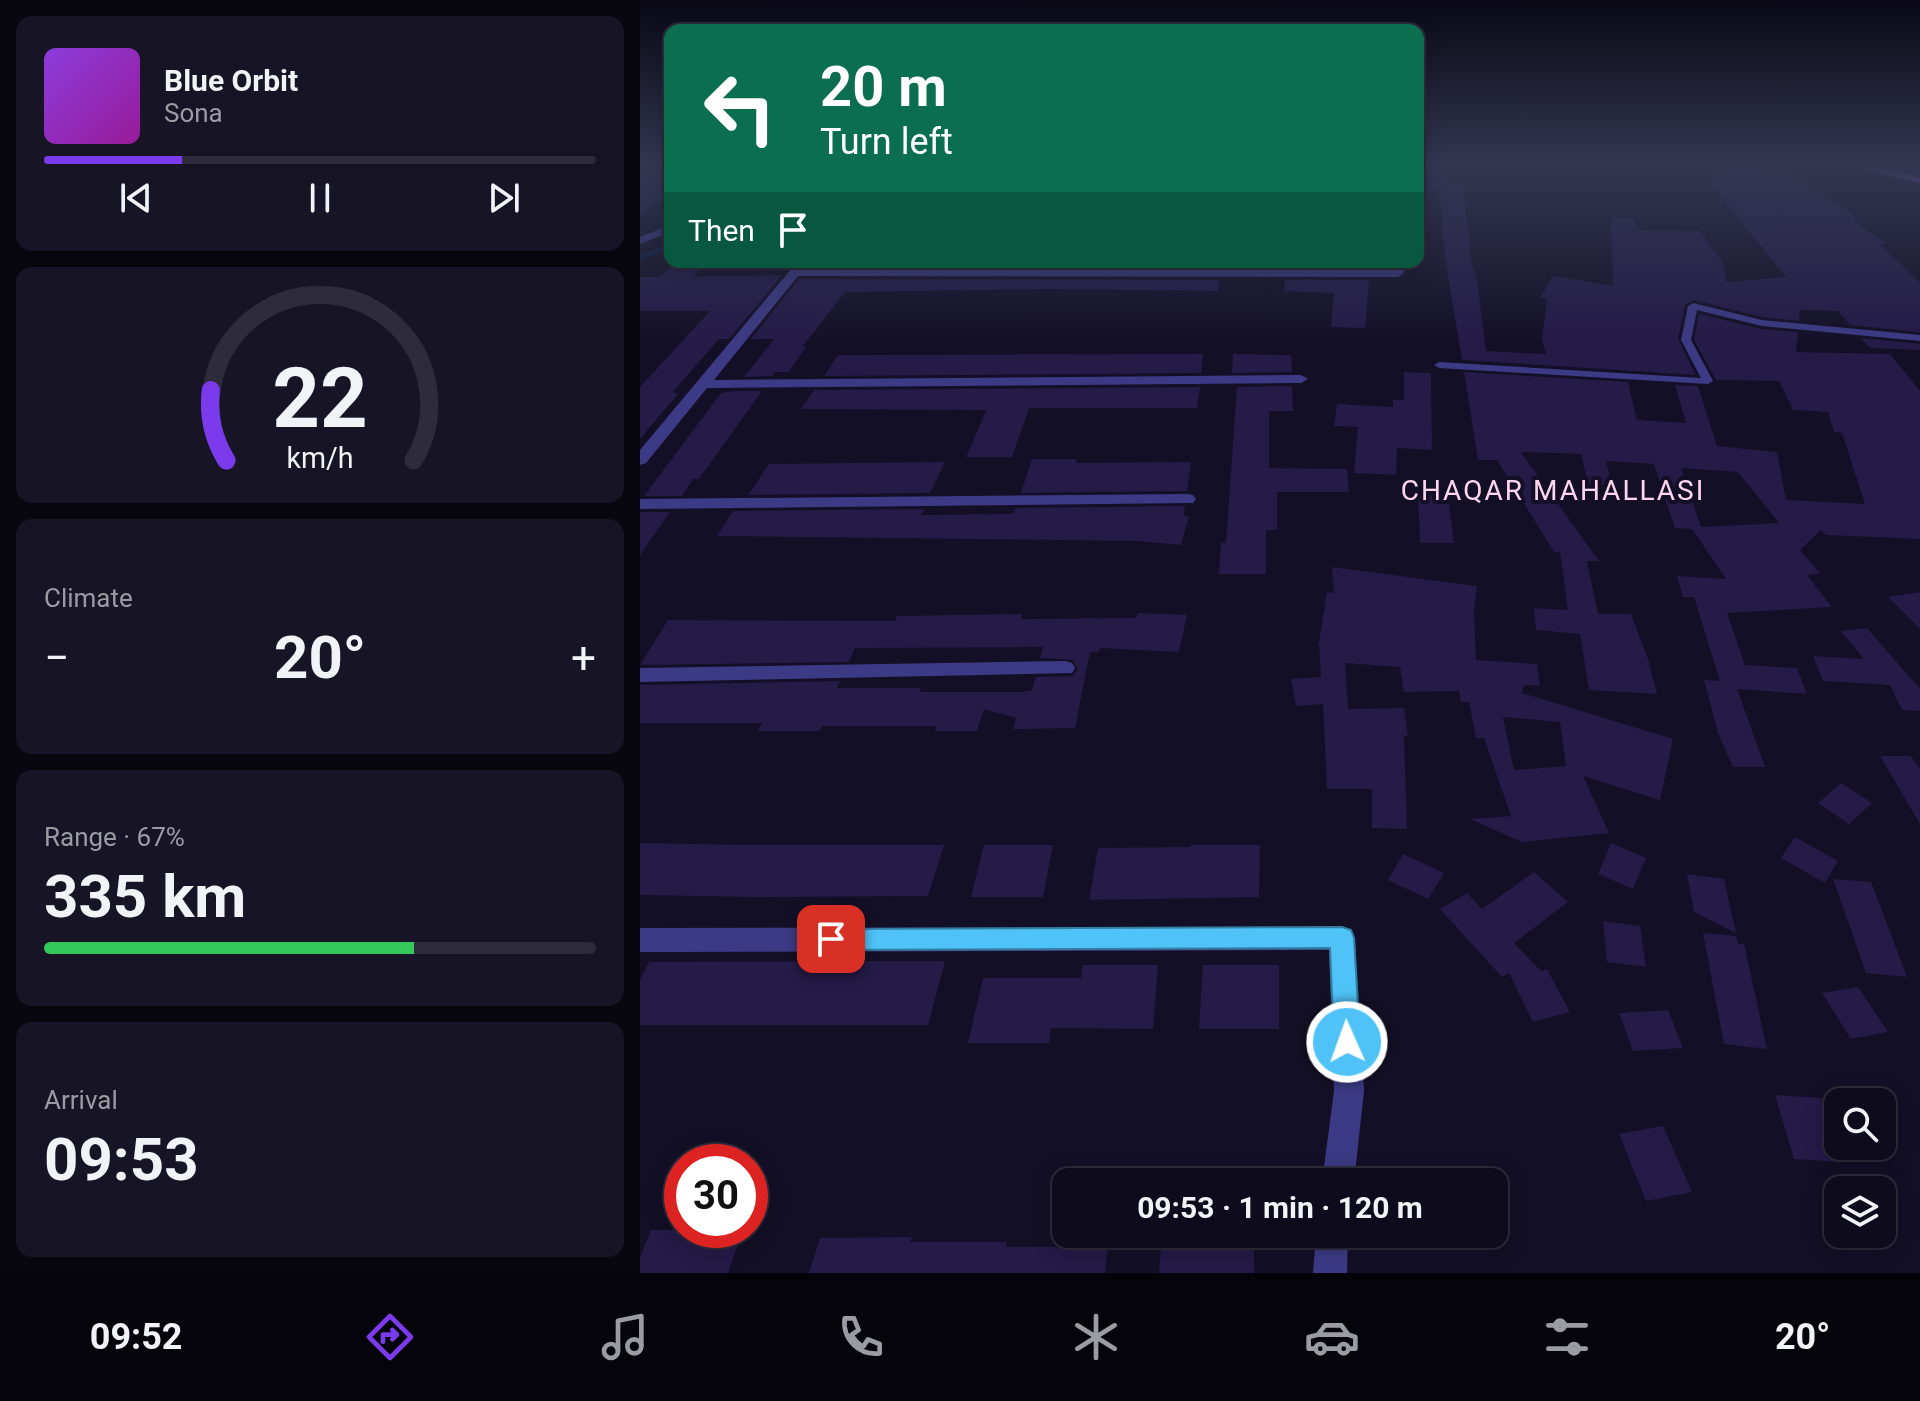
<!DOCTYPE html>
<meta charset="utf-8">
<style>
body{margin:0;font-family:Roboto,sans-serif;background:#171425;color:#f1f3f6;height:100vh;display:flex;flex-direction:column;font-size:30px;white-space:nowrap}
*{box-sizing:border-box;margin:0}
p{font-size:26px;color:#9b9ba3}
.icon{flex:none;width:44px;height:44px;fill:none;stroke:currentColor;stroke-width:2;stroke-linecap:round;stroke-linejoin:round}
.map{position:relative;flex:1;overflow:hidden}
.drawer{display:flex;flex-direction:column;gap:16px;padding:16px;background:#08060f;width:640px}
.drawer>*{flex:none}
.top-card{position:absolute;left:24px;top:24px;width:760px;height:244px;border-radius:16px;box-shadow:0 4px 20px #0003,0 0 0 2px #2e2b3b;background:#0b6e4f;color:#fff;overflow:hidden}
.tools{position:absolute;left:1184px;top:1088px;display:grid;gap:16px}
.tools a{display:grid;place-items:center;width:72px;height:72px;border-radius:16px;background:#0e0b1c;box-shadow:0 4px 20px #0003,0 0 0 2px #2e2b3b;font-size:40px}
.speed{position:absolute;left:24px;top:1144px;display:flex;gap:16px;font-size:40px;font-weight:700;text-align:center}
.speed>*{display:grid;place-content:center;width:104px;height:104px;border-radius:50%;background:#0e0b1c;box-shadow:0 4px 20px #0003,0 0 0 2px #2e2b3b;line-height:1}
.speed .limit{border:12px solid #d22;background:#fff;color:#111}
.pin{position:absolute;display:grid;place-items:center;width:68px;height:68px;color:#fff;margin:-34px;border-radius:16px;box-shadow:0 4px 12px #0006}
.me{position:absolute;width:88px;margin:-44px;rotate:358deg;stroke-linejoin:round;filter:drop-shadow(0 0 6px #0008)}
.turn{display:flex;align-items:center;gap:28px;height:168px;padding:0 24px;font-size:36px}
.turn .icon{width:104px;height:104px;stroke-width:2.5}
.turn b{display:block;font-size:56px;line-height:68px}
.then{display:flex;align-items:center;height:76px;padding:0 24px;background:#0003;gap:16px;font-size:30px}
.big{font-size:60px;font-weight:700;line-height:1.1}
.drawer .widget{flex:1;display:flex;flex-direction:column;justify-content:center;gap:12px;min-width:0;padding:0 28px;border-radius:16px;background:#171425}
.drawer .dial{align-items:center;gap:0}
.dial svg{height:208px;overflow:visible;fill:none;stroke:#2e2b3b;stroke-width:7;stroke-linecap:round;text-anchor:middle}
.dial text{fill:#f1f3f6;stroke:none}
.song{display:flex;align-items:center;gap:24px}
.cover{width:96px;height:96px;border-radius:12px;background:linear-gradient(135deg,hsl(270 70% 55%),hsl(300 70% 35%))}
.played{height:8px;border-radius:4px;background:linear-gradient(90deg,#7c3aed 25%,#2e2b3b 25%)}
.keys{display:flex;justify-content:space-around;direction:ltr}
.heat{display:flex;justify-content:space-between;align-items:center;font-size:44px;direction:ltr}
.charge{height:12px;border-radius:6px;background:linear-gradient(90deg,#34c759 67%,#2e2b3b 0)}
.trip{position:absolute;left:412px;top:1168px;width:456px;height:80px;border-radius:16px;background:#0e0b1c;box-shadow:0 4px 20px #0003,0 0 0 2px #2e2b3b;font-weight:700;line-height:80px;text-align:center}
.dock{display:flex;height:128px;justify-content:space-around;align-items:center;background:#06040b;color:#9b9ba3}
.dock .icon{width:56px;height:56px}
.dock .selected{color:#7c3aed}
.dock b{font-size:36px;color:#f1f3f6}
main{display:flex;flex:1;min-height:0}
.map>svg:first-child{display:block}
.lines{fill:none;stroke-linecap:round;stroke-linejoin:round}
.stream{stroke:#0a1f44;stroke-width:4}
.building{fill:#241b47;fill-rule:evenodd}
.service{fill:#3d3a85;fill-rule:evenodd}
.minor{fill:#3d3a85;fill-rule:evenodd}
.primary{fill:#c25bff;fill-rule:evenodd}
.route{fill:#4fc3f7;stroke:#337fa1;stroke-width:2}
.labels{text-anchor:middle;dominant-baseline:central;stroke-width:8;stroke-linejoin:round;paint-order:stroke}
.neighbourhood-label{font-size:28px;letter-spacing:2px;fill:#ffd6f0;stroke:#130f26}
</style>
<main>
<section class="drawer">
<div class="widget">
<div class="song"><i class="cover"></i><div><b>Blue Orbit</b><p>Sona</p></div></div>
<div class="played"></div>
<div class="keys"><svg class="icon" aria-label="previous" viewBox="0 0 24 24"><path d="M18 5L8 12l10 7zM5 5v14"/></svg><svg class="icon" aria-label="pause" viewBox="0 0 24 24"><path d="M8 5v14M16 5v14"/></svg><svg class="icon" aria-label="next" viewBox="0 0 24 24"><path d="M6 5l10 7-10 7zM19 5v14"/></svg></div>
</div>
<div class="widget dial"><svg viewBox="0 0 100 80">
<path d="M14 69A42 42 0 1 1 86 69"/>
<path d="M14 69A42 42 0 0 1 8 42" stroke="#7c3aed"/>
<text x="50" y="56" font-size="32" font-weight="700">22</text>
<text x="50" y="72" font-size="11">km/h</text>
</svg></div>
<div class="widget"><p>Climate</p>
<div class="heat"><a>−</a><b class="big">20°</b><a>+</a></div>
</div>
<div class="widget"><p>Range · 67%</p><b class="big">335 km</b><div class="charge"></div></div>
<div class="widget"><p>Arrival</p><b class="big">09:53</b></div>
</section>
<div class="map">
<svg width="1280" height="1273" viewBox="0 0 1280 1273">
<rect width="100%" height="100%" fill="#130f26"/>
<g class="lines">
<path class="stream" d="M0,258L30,246"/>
</g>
<g class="building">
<path d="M0,167H30V203H17L0,217Z"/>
<path d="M789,167H808L809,184H823L832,264L837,281L846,351L906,354L902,339L907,299L900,298L913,276L973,286L971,217L993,218L998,230L1060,231L1083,263L1087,282L1146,277L1071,184L1078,167H1106L1151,173L1219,219L1212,220L1248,244H1240L1280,283V332L1210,325L1198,311L1160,310L1159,321L1122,317L1054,300L1045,305L1038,339L1056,375L822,360L805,256L799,191L788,190Z"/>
<path d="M36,262H67L53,276L142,275L89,339H79L33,392L38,394L0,439V387L70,311H0V277H20Z"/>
<path d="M190,262H581L580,266L188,265Z"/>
<path d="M159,279L579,280L578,291L408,289L205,292L162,347H166L149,372H135L132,376L104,377L134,339H111Z"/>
<path d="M645,280H729L725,328L691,327L694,293L645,291Z"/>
<path d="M1059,314L1121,329L1158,332L1156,352L1250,354L1280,391V539L1186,535L1181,530L1160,550L1180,573L1167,575L1192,607L1087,613L1105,665L1157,668L1167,694L1097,689L1125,767H1093L1078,733L1064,680L1080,681L1054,597H1043L1037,576L1086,579L1052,529L1035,528L1014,464L966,461L972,486L948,484L941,454L881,452L959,561H947L958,614H991L1008,659L1017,694L949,690L940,634L896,630L894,608L928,610L920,552H914L857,460H838L824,372L988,382L997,420L1046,423L1035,385L1058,386L1077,446L1137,452L1146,500L1225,504L1202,433L1194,432L1188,412L1153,410L1139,381L1076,380L1054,340ZM1041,468L1098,472L1139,523L1061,527Z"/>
<path d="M1221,338L1280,344V350L1230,348Z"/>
<path d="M563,354L561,373L184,376L198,355Z"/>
<path d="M593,354L651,355L652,372L592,373Z"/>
<path d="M764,372L791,373L792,450L757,448L756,475L714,473L718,427L694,426L697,404L753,407V400H764Z"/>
<path d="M652,386L653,411H629V468L707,469L709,492H637V530H626V574H579L581,543H586L597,387Z"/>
<path d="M560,387L557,408H389L372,457H326L346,411L340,410L161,409L174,390Z"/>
<path d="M93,391H122L59,479H53L42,496H4L81,393Z"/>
<path d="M392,459H437L436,463L551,462L547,491L381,493Z"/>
<path d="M305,462L290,493L108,495L129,464Z"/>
<path d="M778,489L807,490L814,543H780Z"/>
<path d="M545,506L544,516H549L541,545L497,541L77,536L93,511L284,509L281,515L372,514L376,508Z"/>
<path d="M0,512H30L0,555Z"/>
<path d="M692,567L837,586L834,610L836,660L897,664L900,686L884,685L882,693L1033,739L1020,800L943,776L969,833L882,842L830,819L871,816L844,738H836L829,702H821L819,691L764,692L760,667L705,663L708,709L764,708L768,736H764L767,829L732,828V789H687L683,704L656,706L651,679L681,677L679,643L687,592L694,593ZM863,717L920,722L926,766L874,770Z"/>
<path d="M1280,592V629L1248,597Z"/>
<path d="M498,613L547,615L539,652L460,648L459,652H450L435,728L373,729L376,718L344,709L337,731H295L296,726H182L180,731H118L122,723H0V685L200,681L197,688H281L280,692H383L392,690L396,677L432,676L438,670L433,660L400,658L403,647L215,648L209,662L0,665L28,620L255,621L257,616L382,614L381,619L496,618Z"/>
<path d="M1227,628L1280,689V711L1262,710L1250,685L1183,681L1173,656L1224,659L1201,631Z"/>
<path d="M1240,756H1271L1280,769V824Z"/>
<path d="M1201,783L1232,803L1209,824L1178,803Z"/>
<path d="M1155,837L1198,861L1185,883L1141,858Z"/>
<path d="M0,843L110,845H304L288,896L115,897L0,895Z"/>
<path d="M971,843L1006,858L993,889L958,874Z"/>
<path d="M344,845H413L403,897H331Z"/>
<path d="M551,845H620L619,897L449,900L458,848L551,847Z"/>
<path d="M763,854L804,873L788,899L748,880Z"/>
<path d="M894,872L928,902L874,943L901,971L907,969L930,1012L893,1022L869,973L862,977L800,909L827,893L842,909Z"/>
<path d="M1047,874L1084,879L1096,933L1054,912Z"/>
<path d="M1193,879L1231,882L1267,977L1226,973Z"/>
<path d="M963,921L1000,926L1006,967L967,962Z"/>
<path d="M1063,933L1096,936L1098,944H1104L1127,1049L1084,1044Z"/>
<path d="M219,961H305L288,1025H0V980L9,962Z"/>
<path d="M443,965H518L513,1029L411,1028L409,1043H328L343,978H441Z"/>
<path d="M563,965H639V1029H559Z"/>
<path d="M1218,987L1248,1032L1211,1039L1182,993Z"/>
<path d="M1028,1010L1043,1048L993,1051L979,1013Z"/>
<path d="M1135,1095L1182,1098L1202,1162L1154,1159Z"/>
<path d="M1023,1126L1052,1192L1006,1201L979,1134Z"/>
<path d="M11,1230H103L88,1273H0V1257Z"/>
<path d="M522,1234H614V1273H519Z"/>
<path d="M272,1237L270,1242H366V1247H468L465,1273H169L180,1238Z"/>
</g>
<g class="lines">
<path class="service" d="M1053,303L1122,320L1280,335V341L1122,326L1057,310L1051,340L1073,381L1068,384L799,368L794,365L799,362L1061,378L1041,340L1048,306Z"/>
<g class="minor">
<path d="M30,225V232L0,244V237Z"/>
<path d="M157,262H169L164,268L752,269L753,262H765L764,273L758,277L158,276L74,380L661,375L668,379L661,383L67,388L6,463L0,465V450Z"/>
<path d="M547,494L553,495L556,499L553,503L0,509V499Z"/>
<path d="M425,661L432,663L435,668L432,673L0,682V668Z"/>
<path d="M702,927L711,930L715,938L724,1091L714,1182H682L694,1091L689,950L0,952V928Z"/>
<path d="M676,1234H708L707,1273H673Z"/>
</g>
<path class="primary" d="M1216,167H1234L1280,177V183Z"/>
</g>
<linearGradient id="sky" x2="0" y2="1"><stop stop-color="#0a0815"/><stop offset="0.48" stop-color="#333752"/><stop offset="1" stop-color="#333752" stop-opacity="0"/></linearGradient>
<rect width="1280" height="345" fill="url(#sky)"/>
<path class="route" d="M702,927L711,930L714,938L720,1042L716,1051L707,1055L698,1051L694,1042L690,948L191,950L183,947L179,939L183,932L191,929Z"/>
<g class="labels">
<g class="neighbourhood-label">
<text x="913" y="490">CHAQAR MAHALLASI</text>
</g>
</g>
</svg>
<div class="tools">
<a><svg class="icon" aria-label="search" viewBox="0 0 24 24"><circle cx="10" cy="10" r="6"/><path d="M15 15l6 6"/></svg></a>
<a><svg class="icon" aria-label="layers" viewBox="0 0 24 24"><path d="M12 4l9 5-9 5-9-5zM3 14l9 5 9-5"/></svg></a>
</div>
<div class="speed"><div class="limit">30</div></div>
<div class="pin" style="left:191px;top:939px;background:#d93025"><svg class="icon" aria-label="arrive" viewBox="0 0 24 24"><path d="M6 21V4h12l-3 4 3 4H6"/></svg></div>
<svg class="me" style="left:707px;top:1042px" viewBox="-20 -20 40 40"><circle r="17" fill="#4fc3f7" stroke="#fff" stroke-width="3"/><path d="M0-11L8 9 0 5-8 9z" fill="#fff"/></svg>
<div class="trip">09:53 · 1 min · 120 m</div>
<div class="top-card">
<div class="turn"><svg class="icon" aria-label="left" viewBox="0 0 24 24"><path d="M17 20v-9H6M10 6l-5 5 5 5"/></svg><div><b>20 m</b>Turn left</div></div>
<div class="then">Then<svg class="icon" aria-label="arrive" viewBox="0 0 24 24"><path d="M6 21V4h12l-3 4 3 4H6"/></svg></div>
</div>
</div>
</main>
<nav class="dock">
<b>09:52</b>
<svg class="icon selected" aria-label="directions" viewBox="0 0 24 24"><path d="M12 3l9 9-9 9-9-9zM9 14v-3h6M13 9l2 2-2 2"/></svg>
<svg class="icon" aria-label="music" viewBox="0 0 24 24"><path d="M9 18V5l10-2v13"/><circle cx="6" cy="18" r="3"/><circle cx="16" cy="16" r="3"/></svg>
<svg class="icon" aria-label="phone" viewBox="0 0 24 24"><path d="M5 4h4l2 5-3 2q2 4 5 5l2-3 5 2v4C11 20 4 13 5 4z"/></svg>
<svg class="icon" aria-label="climate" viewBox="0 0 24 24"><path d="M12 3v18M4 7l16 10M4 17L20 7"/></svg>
<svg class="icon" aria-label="car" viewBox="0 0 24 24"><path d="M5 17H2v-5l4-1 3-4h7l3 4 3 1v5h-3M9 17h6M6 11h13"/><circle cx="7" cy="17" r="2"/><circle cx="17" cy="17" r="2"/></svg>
<svg class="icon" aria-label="filters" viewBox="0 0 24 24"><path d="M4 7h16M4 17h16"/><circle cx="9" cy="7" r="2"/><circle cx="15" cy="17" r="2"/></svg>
<b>20°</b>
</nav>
